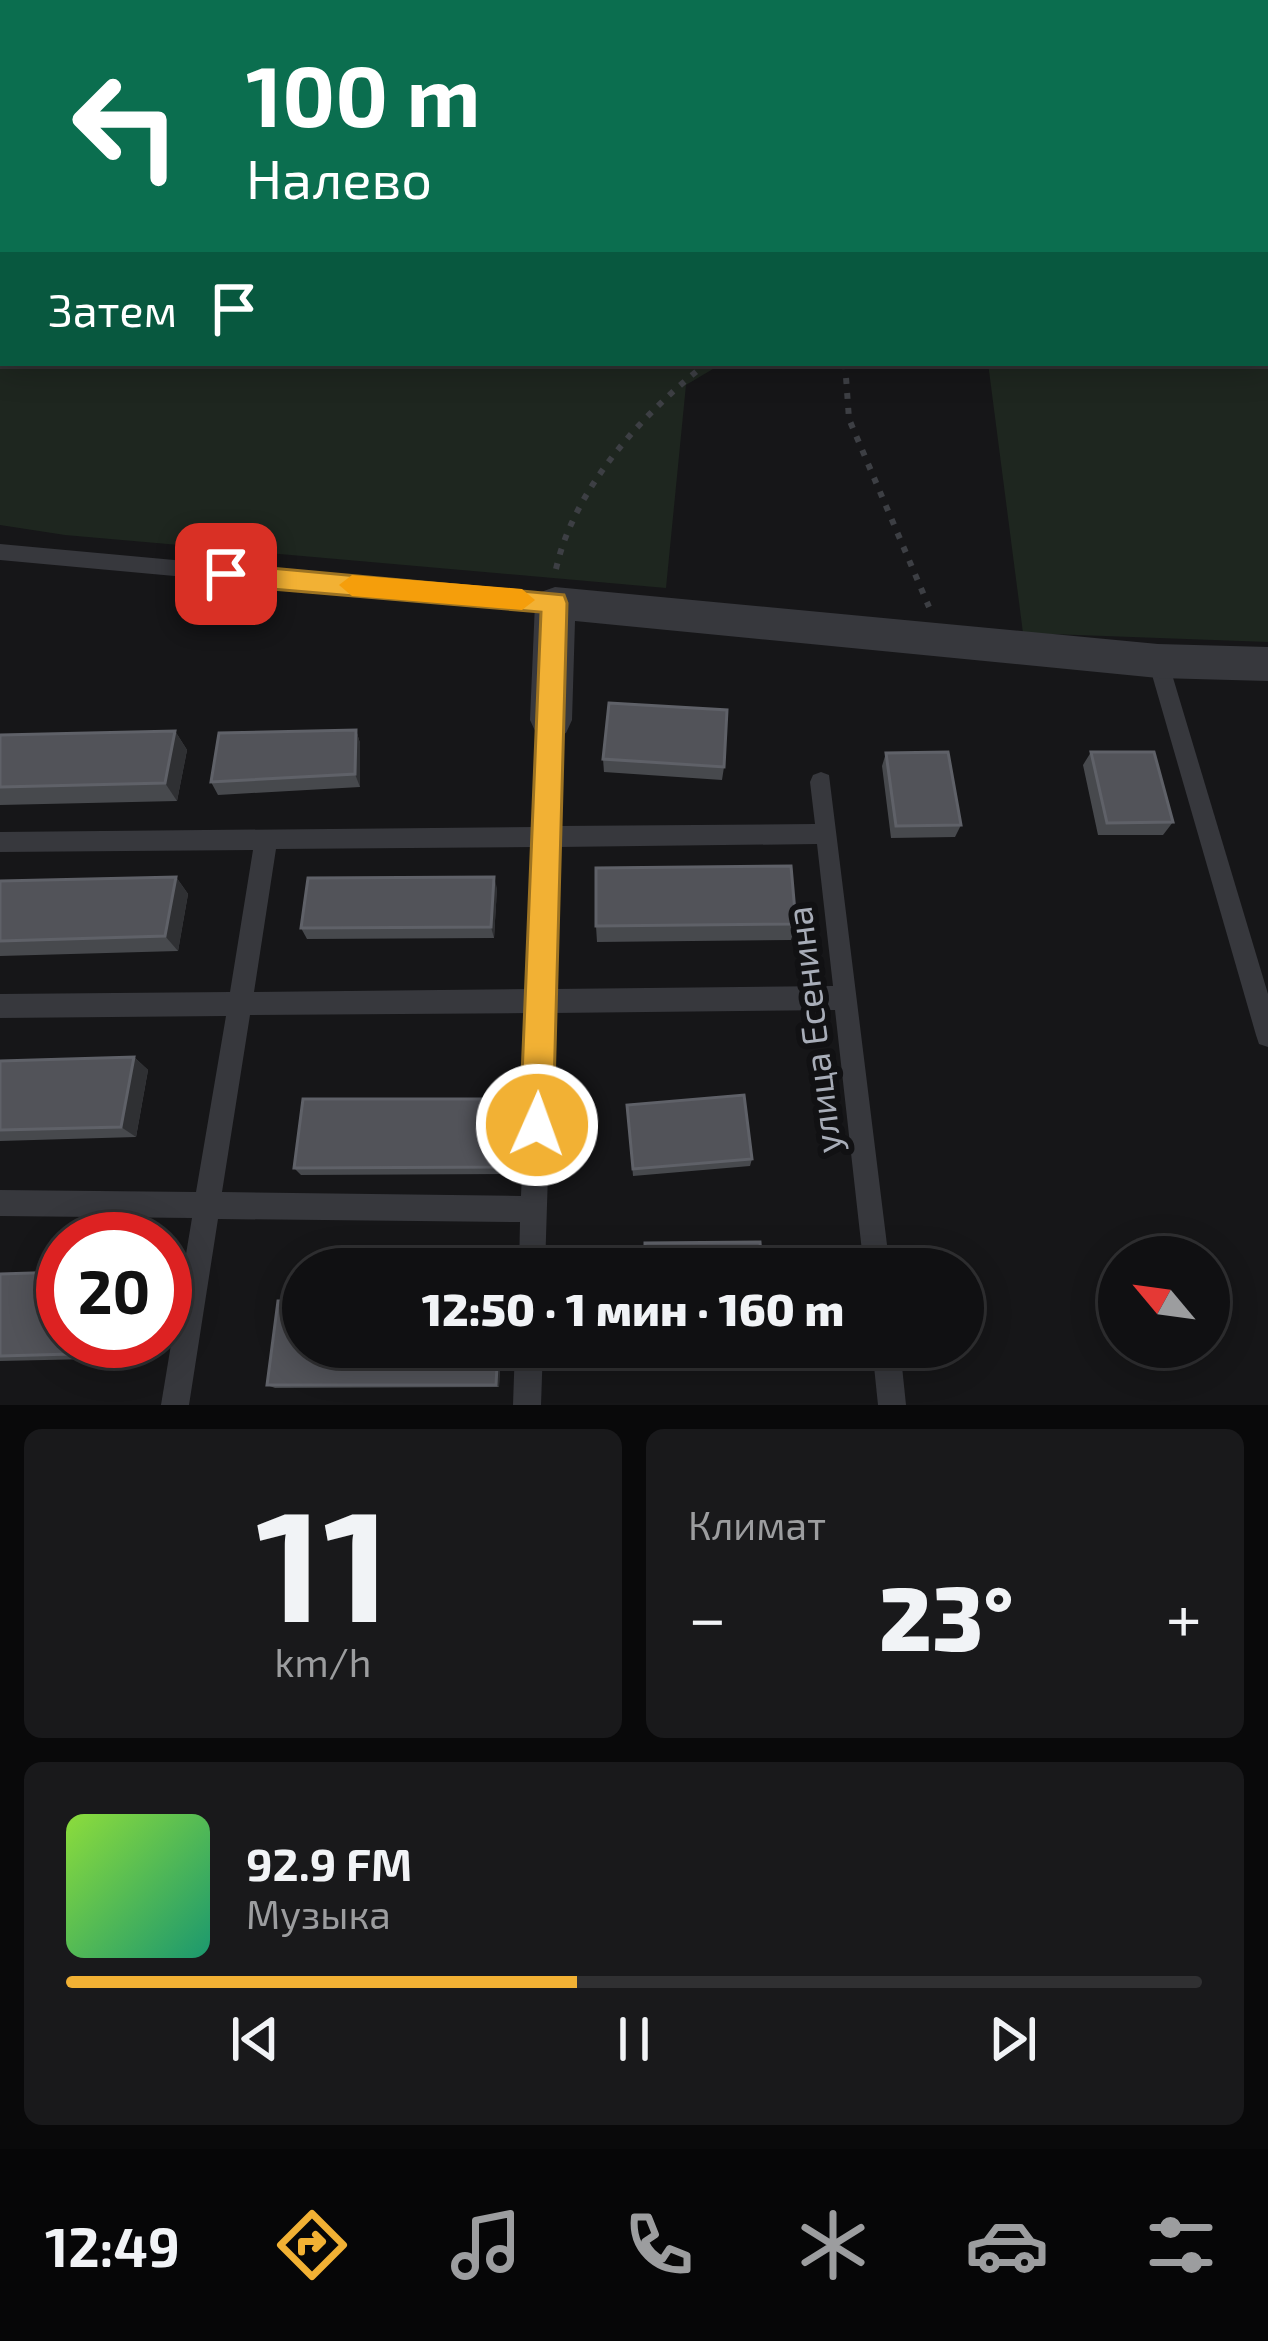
<!DOCTYPE html>
<html lang="ru">
<meta charset="utf-8">
<style>
body{margin:0;font-family:"Exo 2",sans-serif;background:#19191b;color:#f1f3f6;height:100vh;display:flex;flex-direction:column;font-size:45px;white-space:nowrap}
*{box-sizing:border-box;margin:0}
p{font-size:39px;color:#9c9d9f}
.icon{flex:none;width:66px;height:66px;fill:none;stroke:currentColor;stroke-width:2;stroke-linecap:round;stroke-linejoin:round}
.map{position:relative;height:1405px;overflow:hidden}
.panel{display:flex;flex-direction:column;gap:24px;padding:24px;background:#09090a;flex:1}
.panel>*{flex:none}
.banner{position:absolute;left:0px;top:0px;width:1269px;height:366px;box-shadow:0 6px 30px #0003,0 0 0 3px #303032;background:#0b6e4f;color:#fff;overflow:hidden}
.needle{width:78px;rotate:299deg}
.controls{position:absolute;left:1098px;top:1236px;display:grid;gap:24px}
.controls a{display:grid;place-items:center;width:132px;height:132px;border-radius:50%;background:#101012;box-shadow:0 6px 30px #0003,0 0 0 3px #303032;font-size:60px}
.speed{position:absolute;left:36px;top:1212px;display:flex;gap:24px;font-size:60px;font-weight:700;text-align:center}
.speed>*{display:grid;place-content:center;width:156px;height:156px;border-radius:50%;background:#101012;box-shadow:0 6px 30px #0003,0 0 0 3px #303032;line-height:1}
.speed .limit{border:18px solid #d22;background:#fff;color:#111}
.pin{position:absolute;display:grid;place-items:center;width:102px;height:102px;color:#fff;margin:-51px;border-radius:24px;box-shadow:0 6px 18px #0006}
.me{position:absolute;width:132px;margin:-66px;rotate:2deg;stroke-linejoin:round;filter:drop-shadow(0 0 9px #0008)}
.turn{display:flex;align-items:center;gap:42px;height:252px;padding:0 48px;font-size:54px}
.turn .icon{width:156px;height:156px;stroke-width:2.5}
.turn b{display:block;font-size:84px;line-height:102px}
.then{display:flex;align-items:center;height:114px;padding:0 48px;background:#0003;gap:24px;font-size:45px}
.big{font-size:90px;font-weight:800;line-height:1.1}
.panel .tile{flex:1;display:flex;flex-direction:column;justify-content:center;gap:18px;min-width:0;padding:0 42px;border-radius:18px;background:#19191b}
.panel .dial{align-items:center;gap:0}
.dial b{font-size:156px;line-height:1}
.song{display:flex;align-items:center;gap:36px}
.cover{width:144px;height:144px;border-radius:18px;background:linear-gradient(135deg,hsl(90 70% 55%),hsl(160 70% 35%))}
.played{height:12px;border-radius:6px;background:linear-gradient(90deg,#f2b134 45%,#303032 45%)}
.keys{display:flex;justify-content:space-around;direction:ltr}
.heat{display:flex;justify-content:space-between;align-items:center;font-size:66px;direction:ltr}
.panel .tiles{flex:1;display:grid;gap:24px;grid-template-columns:1fr 1fr}
.tile:last-child{grid-column:span 2}
.trip{position:absolute;left:282px;top:1248px;width:702px;height:120px;border-radius:60px;background:#101012;box-shadow:0 6px 30px #0003,0 0 0 3px #303032;font-weight:800;line-height:120px;text-align:center}
.menu{display:flex;height:192px;justify-content:space-around;align-items:center;background:#060607;color:#9c9d9f}
.menu .icon{width:84px;height:84px}
.menu .current{color:#f2b134}
.menu b{font-size:54px;color:#f1f3f6}
.map>svg:first-child{display:block}
.green{fill:#1e261f}
.lines{fill:none;stroke-linecap:round;stroke-linejoin:round}
.stream{stroke:#2c353c;stroke-width:8}
.path{stroke:#3d3f44;stroke-width:6;stroke-dasharray:6 9;stroke-linecap:butt}
.service{fill:#37383d;fill-rule:evenodd}
.minor{fill:#37383d;fill-rule:evenodd}
.wall{fill:#47494d}
.shaded-wall{fill:#2f3033}
.building{fill:#525359;stroke:#5f6168;stroke-width:3}
.route{fill:#f2b134;stroke:#9d7322;stroke-width:3}
.slow{fill:#f59e0b}
.labels{text-anchor:middle;dominant-baseline:central;stroke-width:12;stroke-linejoin:round;paint-order:stroke}
.street-label{font-size:36px;fill:#a8adb8;stroke:#111113}
</style>
<div class="map">
<svg width="1268" height="1405" viewBox="0 0 1268 1405">
<rect width="100%" height="100%" fill="#161618"/>
<g class="green">
<path d="M0,0H930L931,3H3V363H723L686,385L666,588L65,535L0,525Z"/>
<path d="M949,0H1268V642L1023,633L988,363H1266V3Z"/>
</g>
<g class="lines">
<path class="stream" d="M0,105L3,101"/>
<g class="path">
<path d="M845,363L849,419L929,607"/>
<path d="M556,569C574,488 643,413 707,363"/>
</g>
<g class="service">
<path d="M0,544L555,595L565,603L555,611L0,560Z"/>
<path d="M1158,652L1165,655L1168,661L1268,994V1047L1259,1044L1256,1035L1148,661L1151,655Z"/>
<path d="M551,711L558,714L562,720L558,826L815,824L810,782L813,775L821,772L829,775L890,1269H864L835,1010L553,1013L545,1269H519L520,1222L218,1219L189,1405H161L192,1218L0,1216V1190L196,1192L226,1016L0,1018V994L230,992L253,850L0,852V832L536,827L540,720L544,714ZM817,844L833,986L554,989L558,847ZM535,847L530,989L254,992L276,849ZM529,1013L521,1196L222,1192L250,1015Z"/>
<path d="M515,1347H543L541,1405H513Z"/>
<path d="M872,1347H900L906,1405H878Z"/>
</g>
<path class="minor" d="M555,587L1158,644L1268,647V681L1158,678L575,621L572,720L566,733L551,738L536,733L530,720L535,603L541,592Z"/>
</g>
<g class="wall">
<path d="M356,730L360,743V787L218,795L211,782Z"/>
<path d="M175,731L187,750L177,801L0,805V735Z"/>
<path d="M1091,752L1173,822L1163,835H1098L1083,765Z"/>
<path d="M886,753L961,825L955,837L891,838L882,766Z"/>
<path d="M603,759L724,767L722,780L604,772Z"/>
<path d="M176,877L188,894L178,951L0,956V881Z"/>
<path d="M497,888L494,938L307,939L301,928Z"/>
<path d="M796,924L791,940L597,942L596,926Z"/>
<path d="M134,1057L148,1070L136,1137L0,1141V1061Z"/>
<path d="M508,1099L511,1106L508,1174L301,1175L294,1168Z"/>
<path d="M627,1105L752,1159L750,1166L633,1176Z"/>
<path d="M0,1274L63,1341H93L90,1359L0,1361Z"/>
<path d="M303,1347H501L499,1387L275,1388L267,1385Z"/>
<path d="M646,1347L766,1349L762,1353H646Z"/>
</g>
<g class="shaded-wall">
<path d="M356,730L360,743V787L355,774Z"/>
<path d="M175,731L187,750L177,801L165,783Z"/>
<path d="M176,877L188,894L178,951L165,936Z"/>
<path d="M494,877L497,888L494,938L491,927Z"/>
<path d="M134,1057L148,1070L136,1137L121,1127Z"/>
<path d="M508,1099L511,1106L508,1174L505,1167Z"/>
<path d="M73,1341H93L90,1359L71,1354Z"/>
<path d="M498,1347H501L499,1387L496,1385Z"/>
</g>
<g class="building">
<path d="M609,703L727,710L724,767L603,759Z"/>
<path d="M356,730L355,774L211,782L219,733Z"/>
<path d="M175,731L165,783L0,787V735Z"/>
<path d="M948,752L961,825L896,826L886,753Z"/>
<path d="M1091,752H1154L1173,822L1107,823Z"/>
<path d="M791,866L796,924L596,926V868Z"/>
<path d="M176,877L165,936L0,941V881Z"/>
<path d="M494,877L491,927L301,928L308,878Z"/>
<path d="M134,1057L121,1127L0,1130V1061Z"/>
<path d="M744,1095L752,1159L633,1169L627,1105Z"/>
<path d="M303,1099H508L505,1167L294,1168Z"/>
<path d="M760,1242L762,1269H645V1243Z"/>
<path d="M63,1272V1341H73L71,1354L0,1356V1274Z"/>
<path d="M278,1301H303V1347H498L496,1385H267Z"/>
<rect x="646" y="1347" width="120" height="2"/>
</g>
<path class="route" d="M226,564L564,595L567,603L553,1125L548,1136L537,1141L525,1136L520,1125L541,612L226,585L213,574Z"/>
<path class="slow" d="M352,575L522,589L535,600L522,610L352,596L339,585Z"/>
<g class="labels">
<g class="street-label">
<text transform="translate(812 1030) rotate(-97)">улица Есенина</text>
</g>
</g>
</svg>
<div class="controls">
<a><svg class="needle" viewBox="-14 -14 28 28"><path d="M0-13l5 13h-10z" fill="#e53935"/><path d="M0 13l5-13h-10z" fill="#9c9d9f"/></svg></a>
</div>
<div class="speed"><div class="limit">20</div></div>
<div class="pin" style="left:226px;top:574px;background:#d93025"><svg class="icon" aria-label="arrive" viewBox="0 0 24 24"><path d="M6 21V4h12l-3 4 3 4H6"/></svg></div>
<svg class="me" style="left:537px;top:1125px" viewBox="-20 -20 40 40"><circle r="17" fill="#f2b134" stroke="#fff" stroke-width="3"/><path d="M0-11L8 9 0 5-8 9z" fill="#fff"/></svg>
<div class="trip">12:50 · 1 мин · 160 m</div>
<div class="banner">
<div class="turn"><svg class="icon" aria-label="left" viewBox="0 0 24 24"><path d="M17 20v-9H6M10 6l-5 5 5 5"/></svg><div><b>100 m</b>Налево</div></div>
<div class="then">Затем<svg class="icon" aria-label="arrive" viewBox="0 0 24 24"><path d="M6 21V4h12l-3 4 3 4H6"/></svg></div>
</div>
</div>
<section class="panel">
<div class="tiles">
<div class="tile dial"><b>11</b><p>km/h</p></div>
<div class="tile"><p>Климат</p>
<div class="heat"><a>−</a><b class="big">23°</b><a>+</a></div>
</div>
<div class="tile">
<div class="song"><i class="cover"></i><div><b>92.9 FM</b><p>Музыка</p></div></div>
<div class="played"></div>
<div class="keys"><svg class="icon" aria-label="previous" viewBox="0 0 24 24"><path d="M18 5L8 12l10 7zM5 5v14"/></svg><svg class="icon" aria-label="pause" viewBox="0 0 24 24"><path d="M8 5v14M16 5v14"/></svg><svg class="icon" aria-label="next" viewBox="0 0 24 24"><path d="M6 5l10 7-10 7zM19 5v14"/></svg></div>
</div>
</div>
</section>
<nav class="menu">
<b>12:49</b>
<svg class="icon current" aria-label="directions" viewBox="0 0 24 24"><path d="M12 3l9 9-9 9-9-9zM9 14v-3h6M13 9l2 2-2 2"/></svg>
<svg class="icon" aria-label="music" viewBox="0 0 24 24"><path d="M9 18V5l10-2v13"/><circle cx="6" cy="18" r="3"/><circle cx="16" cy="16" r="3"/></svg>
<svg class="icon" aria-label="phone" viewBox="0 0 24 24"><path d="M5 4h4l2 5-3 2q2 4 5 5l2-3 5 2v4C11 20 4 13 5 4z"/></svg>
<svg class="icon" aria-label="climate" viewBox="0 0 24 24"><path d="M12 3v18M4 7l16 10M4 17L20 7"/></svg>
<svg class="icon" aria-label="car" viewBox="0 0 24 24"><path d="M5 17H2v-5l4-1 3-4h7l3 4 3 1v5h-3M9 17h6M6 11h13"/><circle cx="7" cy="17" r="2"/><circle cx="17" cy="17" r="2"/></svg>
<svg class="icon" aria-label="filters" viewBox="0 0 24 24"><path d="M4 7h16M4 17h16"/><circle cx="9" cy="7" r="2"/><circle cx="15" cy="17" r="2"/></svg>
</nav>
